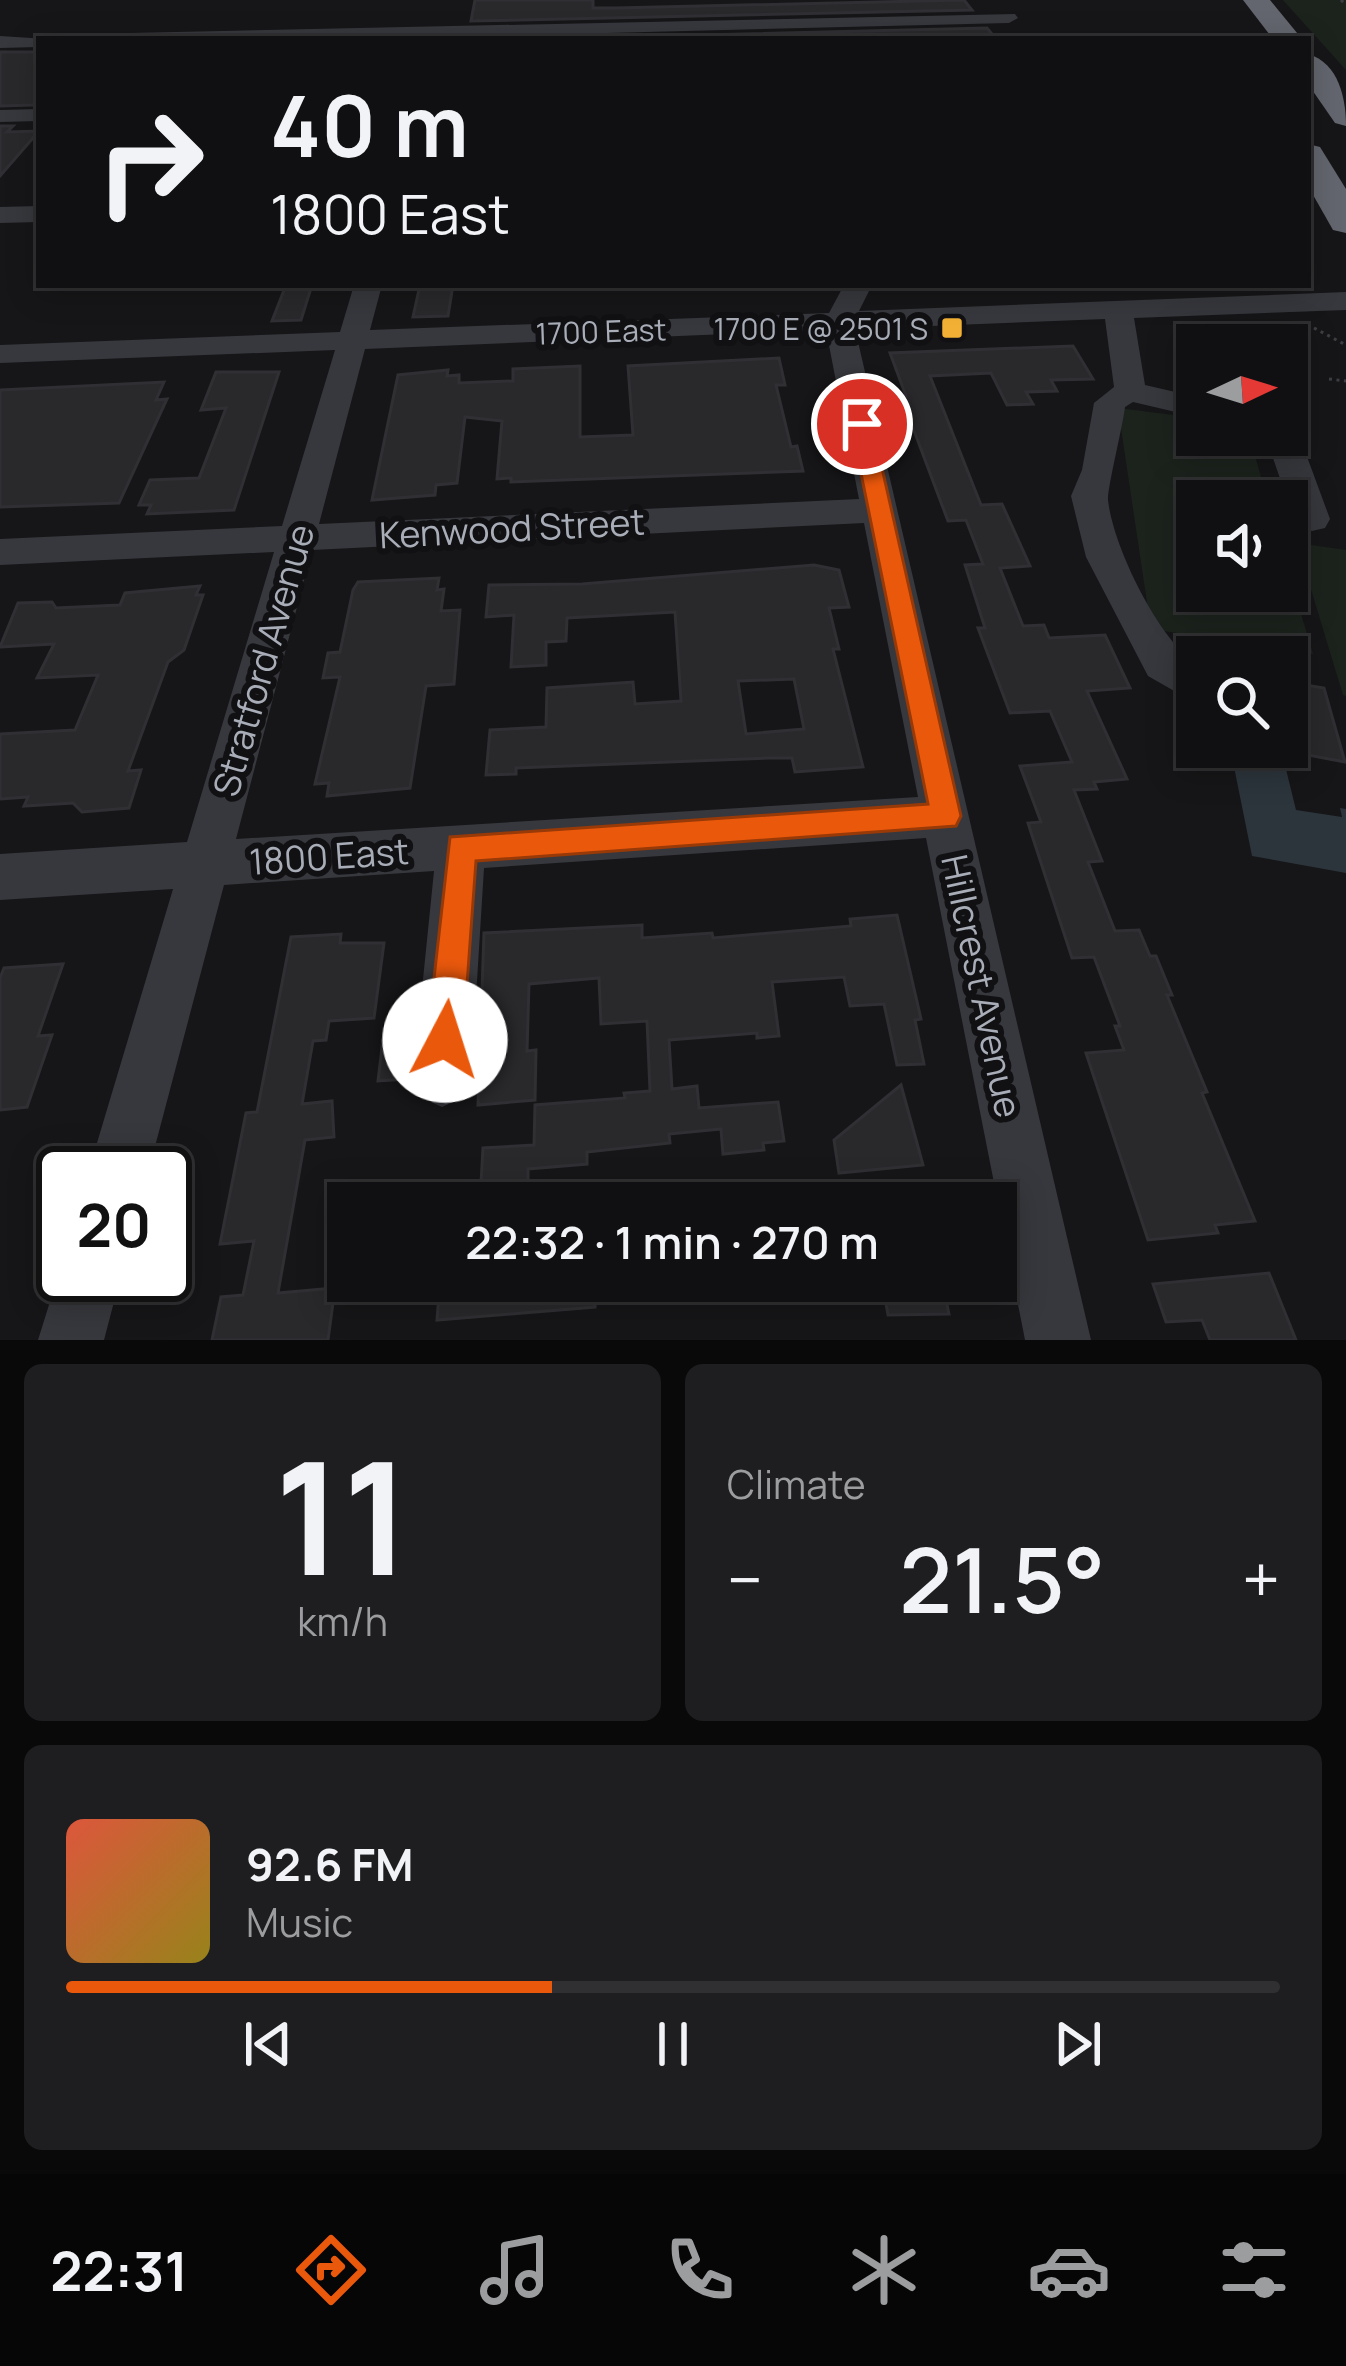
<!DOCTYPE html>
<meta charset="utf-8">
<style>
body{margin:0;font-family:Manrope,sans-serif;background:#1e1e20;color:#f1f3f6;height:100vh;display:flex;flex-direction:column;font-size:45px;white-space:nowrap}
*{box-sizing:border-box;margin:0}
p{font-size:39px;color:#9c9d9f}
.icon{flex:none;width:66px;height:66px;fill:none;stroke:currentColor;stroke-width:2;stroke-linecap:round;stroke-linejoin:round}
.map{position:relative;height:1340px;overflow:hidden}
.panel{display:flex;flex-direction:column;gap:24px;padding:24px;background:#09090a;flex:1}
.panel>*{flex:none}
.hud{position:absolute;left:36px;top:36px;width:1275px;height:252px;border-radius:0px;box-shadow:0 6px 30px #0003,0 0 0 3px #303032;background:#101012;color:#f1f3f6;overflow:hidden}
.needle{width:78px;rotate:86deg}
.buttons{position:absolute;left:1176px;top:324px;display:grid;gap:24px}
.buttons a{display:grid;place-items:center;width:132px;height:132px;border-radius:0px;background:#101012;box-shadow:0 6px 30px #0003,0 0 0 3px #303032;font-size:60px}
.speed{position:absolute;left:36px;top:1146px;display:flex;gap:24px;font-size:60px;font-weight:700;text-align:center}
.speed>*{display:grid;place-content:center;width:156px;height:156px;border-radius:50%;background:#101012;box-shadow:0 6px 30px #0003,0 0 0 3px #303032;line-height:1}
.speed .limit{border:6px solid #111;border-radius:18px;background:#fff;color:#111}
.pin{position:absolute;display:grid;place-items:center;width:102px;height:102px;color:#fff;margin:-51px;border:6px solid #fff;border-radius:50%;box-shadow:0 3px 12px #0007}
.me{position:absolute;width:132px;margin:-66px;rotate:5deg;stroke-linejoin:round;filter:drop-shadow(0 0 9px #0008)}
.turn{display:flex;align-items:center;gap:42px;height:252px;padding:0 36px;font-size:54px}
.turn .icon{width:156px;height:156px;stroke-width:2.5}
.turn b{display:block;font-size:84px;line-height:102px}
.big{font-size:90px;font-weight:600;line-height:1.1}
.panel .card{flex:1;display:flex;flex-direction:column;justify-content:center;gap:18px;min-width:0;padding:0 42px;border-radius:18px;background:#1e1e20}
.panel .dial{align-items:center;gap:0}
.dial b{font-size:156px;line-height:1}
.song{display:flex;align-items:center;gap:36px}
.cover{width:144px;height:144px;border-radius:18px;background:linear-gradient(135deg,hsl(10 70% 55%),hsl(50 70% 35%))}
.played{height:12px;border-radius:6px;background:linear-gradient(90deg,#ea580c 40%,#303032 40%)}
.keys{display:flex;justify-content:space-around;direction:ltr}
.heat{display:flex;justify-content:space-between;align-items:center;font-size:66px;direction:ltr}
.panel .tiles{flex:1;display:grid;gap:24px;grid-template-columns:1fr 1fr}
.card:last-child{grid-column:span 2}
.trip{position:absolute;left:327px;top:1182px;width:690px;height:120px;border-radius:0px;background:#101012;box-shadow:0 6px 30px #0003,0 0 0 3px #303032;font-weight:600;line-height:120px;text-align:center}
.menu{display:flex;height:192px;justify-content:space-around;align-items:center;background:#060607;color:#9c9d9f}
.menu .icon{width:84px;height:84px}
.menu .selected{color:#ea580c}
.menu b{font-size:54px;color:#f1f3f6}
.map>svg:first-child{display:block}
.green{fill:#1c231d}
.water{fill:#2c353c}
.building{fill:#29292c;stroke:#303034;stroke-width:3;fill-rule:evenodd}
.lines{fill:none;stroke-linecap:round;stroke-linejoin:round}
.path{stroke:#3d3f44;stroke-width:3;stroke-dasharray:3 4.5;stroke-linecap:butt}
.minor{fill:#37383d;fill-rule:evenodd}
.highway{fill:#63666e;fill-rule:evenodd}
.route{fill:#ea580c;stroke:#983908;stroke-width:3}
.poi-dot{fill:#f2b134;stroke:#111113;stroke-width:4.5}
.labels{text-anchor:middle;dominant-baseline:central;stroke-width:12;stroke-linejoin:round;paint-order:stroke}
.far-poi-label{font-size:30px;fill:#a8adb8;stroke:#111113;text-anchor:end}
.far-street-label{font-size:30px;fill:#a8adb8;stroke:#111113}
.street-label{font-size:36px;fill:#a8adb8;stroke:#111113}
</style>
<div class="map">
<svg width="1346" height="1340" viewBox="0 0 1346 1340">
<rect width="100%" height="100%" fill="#161618"/>
<g class="green">
<path d="M1283,0H1346V70Z"/>
<path d="M1118,408L1197,418V435H1249L1268,501H1197V591H1287V567L1313,654L1151,629Z"/>
<path d="M1297,543L1346,550V696L1343,695Z"/>
</g>
<path class="water" d="M1231,752L1284,761L1296,810L1342,817L1340,808L1346,809V873L1252,856Z"/>
<g class="building">
<path d="M475,0H593V8H615L964,0L972,10L471,21Z"/>
<path d="M987,28L996,39H544Z"/>
<path d="M0,52H39V98L33,105L0,106Z"/>
<path d="M0,126H13L7,132L39,131L0,176Z"/>
<path d="M286,285H312L301,320L272,321Z"/>
<path d="M420,285H453L448,316L413,317Z"/>
<path d="M1073,346L1093,379L1051,380L1057,391L1026,392L1033,404L1007,405L991,373L930,376L981,505L1002,504L1030,566L1000,568L1023,626L1044,625L1049,638L1105,635L1130,688L1087,691L1127,779L1094,782L1097,789L1074,790L1102,861L1088,862L1115,931L1139,930L1150,956H1156L1172,995H1167L1207,1092L1202,1093L1255,1221L1215,1225L1218,1233L1148,1240L1086,1053L1124,1050L1115,1026H1120L1094,957L1072,958L1028,823L1041,822L1020,766L1072,762L1050,711L1010,713L978,628H985L965,565L983,564L966,520L948,521L901,396H906L890,353Z"/>
<path d="M779,358L785,385H776L791,447L797,446L803,471L511,482V478L497,479L502,421L465,417L457,483L436,485L435,495L372,500L398,375L448,370L447,376L459,375V383L513,381V369L580,366V437L633,435L628,366Z"/>
<path d="M216,372H279L234,510L147,514L151,505H139L150,480L199,478L226,408L201,410Z"/>
<path d="M164,382L156,400L167,399L119,503L0,507V390Z"/>
<path d="M814,565L839,570L849,607L829,608L839,649H833L863,767L795,772L792,758H770L516,768V774L486,775L490,730L546,727L547,688L633,682L635,704L681,701L675,612L567,618L566,641L546,642V665L511,667L514,615L486,617L489,585L582,584ZM794,679L804,729L746,734L738,681Z"/>
<path d="M439,578L437,590L444,589L441,611L460,610L454,684L426,686L410,788L327,796L329,783L315,784L340,677L323,678L328,653L340,652L353,590L358,582Z"/>
<path d="M200,586L196,595H203L184,650L168,662L128,771L141,770L129,808L82,812L73,803L24,806L28,797L0,799V734L75,730L98,675L37,678L54,644L0,647L18,603L52,602L56,608L120,605L125,593Z"/>
<path d="M1287,682L1324,688L1345,762L1287,751Z"/>
<path d="M897,915L921,1019L915,1020L924,1064L897,1065L884,1004L850,1006L844,977L772,982L779,1036L757,1038V1033L669,1040L672,1089L697,1086L699,1108L778,1102L784,1141L763,1143L764,1150L723,1154L721,1129L669,1134L670,1143L587,1152V1164L528,1169V1197L480,1201L483,1148L534,1145L535,1105L625,1098L624,1093L650,1091L647,1021L601,1024L599,978L529,984L527,1051L536,1050L535,1100L478,1105L484,933L642,925V938L712,933L713,938L851,926L850,919Z"/>
<path d="M341,934L340,943H384L374,1018L329,1021L326,1040L313,1041L302,1104L332,1101L334,1137L305,1140L278,1293L335,1288L328,1340H212L221,1297L243,1295L254,1241L220,1244L246,1113L257,1112L291,937Z"/>
<path d="M63,964L38,1036L52,1035L27,1107L0,1110V978L4,968Z"/>
<path d="M413,1037L409,1079L378,1081L383,1039Z"/>
<path d="M901,1085L923,1165L839,1173L834,1140Z"/>
<path d="M1269,1273L1296,1340H1210L1202,1320L1166,1322L1153,1284Z"/>
<path d="M440,1281H595V1307L437,1320Z"/>
<path d="M882,1281H942L949,1314L888,1315Z"/>
</g>
<g class="lines">
<g class="path">
<path d="M1341,0L1346,5"/>
<path d="M1314,328L1346,345"/>
<path d="M1329,379L1346,381"/>
</g>
<g class="minor">
<path d="M1015,14L1018,18L1009,23L362,39H121L130,33Z"/>
<path d="M0,36L47,39H39V47L0,48Z"/>
<path d="M39,109V121L0,122V110Z"/>
<path d="M39,206V222L0,223V207Z"/>
<path d="M354,285H382L370,330L829,313L844,285H872L859,311L1346,292V310L1134,318L1145,385L1197,397V417L1133,402L1125,407C1123,425 1107,490 1108,500C1113,547 1159,640 1197,665V704L1148,676L1086,557L1071,496L1082,470L1094,403L1114,387L1105,319L855,329L1091,1340H1025L926,838L484,868L471,1078L462,1098L442,1107L422,1098L413,1078L434,871L224,885L148,1173H88L173,889L0,900V854L187,842L274,552L0,565V539L282,526L335,350L0,363V345L340,332ZM826,330L859,499L319,524L365,349ZM864,523L918,797L236,839L312,550Z"/>
<path d="M1287,426L1299,435L1330,519L1325,528L1312,531L1299,528L1294,519L1265,435H1287Z"/>
<path d="M63,1260V1275H121L104,1340H38Z"/>
</g>
<g class="highway">
<path d="M1243,0H1270L1302,39H1273Z"/>
<path d="M1308,54C1339,63 1346,99 1346,126L1335,123L1308,84Z"/>
<path d="M1308,144L1320,147L1346,189V233L1333,230L1308,186Z"/>
</g>
</g>
<path class="route" d="M862,417L872,424L961,816L956,826L476,861L463,1040L458,1053L445,1058L432,1053L427,1040L450,837L928,804L851,424Z"/>
<rect class="poi-dot" x="940" y="316" width="24" height="24" rx="6"/>
<g class="labels">
<g class="far-poi-label">
<text x="928" y="328">1700 E @ 2501 S</text>
</g>
<g class="far-street-label">
<text transform="translate(601 331) rotate(-2)">1700 East</text>
</g>
<g class="street-label">
<text transform="translate(512 528) rotate(-3)">Kenwood Street</text>
<text transform="translate(263 660) rotate(-74)">Stratford Avenue</text>
<text transform="translate(329 856) rotate(-4)">1800 East</text>
<text transform="translate(982 986) rotate(78)">Hillcrest Avenue</text>
</g>
</g>
</svg>
<div class="buttons">
<a><svg class="needle" viewBox="-14 -14 28 28"><path d="M0-13l5 13h-10z" fill="#e53935"/><path d="M0 13l5-13h-10z" fill="#9c9d9f"/></svg></a>
<a><svg class="icon" aria-label="sound" viewBox="0 0 24 24"><path d="M4 9h4l5-4v14l-5-4H4zM17 9q2 3 0 6"/></svg></a>
<a><svg class="icon" aria-label="search" viewBox="0 0 24 24"><circle cx="10" cy="10" r="6"/><path d="M15 15l6 6"/></svg></a>
</div>
<div class="speed"><div class="limit">20</div></div>
<div class="pin" style="left:862px;top:424px;background:#d93025"><svg class="icon" aria-label="arrive" viewBox="0 0 24 24"><path d="M6 21V4h12l-3 4 3 4H6"/></svg></div>
<svg class="me" style="left:445px;top:1040px" viewBox="-20 -20 40 40"><circle r="19" fill="#fff"/><path d="M0-13L10 11 0 6-10 11z" fill="#ea580c"/></svg>
<div class="trip">22:32 · 1 min · 270 m</div>
<div class="hud">
<div class="turn"><svg class="icon" aria-label="right" viewBox="0 0 24 24"><path d="M7 20v-9h11M14 6l5 5-5 5"/></svg><div><b>40 m</b>1800 East</div></div>
</div>
</div>
<section class="panel">
<div class="tiles">
<div class="card dial"><b>11</b><p>km/h</p></div>
<div class="card"><p>Climate</p>
<div class="heat"><a>−</a><b class="big">21.5°</b><a>+</a></div>
</div>
<div class="card">
<div class="song"><i class="cover"></i><div><b>92.6 FM</b><p>Music</p></div></div>
<div class="played"></div>
<div class="keys"><svg class="icon" aria-label="previous" viewBox="0 0 24 24"><path d="M18 5L8 12l10 7zM5 5v14"/></svg><svg class="icon" aria-label="pause" viewBox="0 0 24 24"><path d="M8 5v14M16 5v14"/></svg><svg class="icon" aria-label="next" viewBox="0 0 24 24"><path d="M6 5l10 7-10 7zM19 5v14"/></svg></div>
</div>
</div>
</section>
<nav class="menu">
<b>22:31</b>
<svg class="icon selected" aria-label="directions" viewBox="0 0 24 24"><path d="M12 3l9 9-9 9-9-9zM9 14v-3h6M13 9l2 2-2 2"/></svg>
<svg class="icon" aria-label="music" viewBox="0 0 24 24"><path d="M9 18V5l10-2v13"/><circle cx="6" cy="18" r="3"/><circle cx="16" cy="16" r="3"/></svg>
<svg class="icon" aria-label="phone" viewBox="0 0 24 24"><path d="M5 4h4l2 5-3 2q2 4 5 5l2-3 5 2v4C11 20 4 13 5 4z"/></svg>
<svg class="icon" aria-label="climate" viewBox="0 0 24 24"><path d="M12 3v18M4 7l16 10M4 17L20 7"/></svg>
<svg class="icon" aria-label="car" viewBox="0 0 24 24"><path d="M5 17H2v-5l4-1 3-4h7l3 4 3 1v5h-3M9 17h6M6 11h13"/><circle cx="7" cy="17" r="2"/><circle cx="17" cy="17" r="2"/></svg>
<svg class="icon" aria-label="filters" viewBox="0 0 24 24"><path d="M4 7h16M4 17h16"/><circle cx="9" cy="7" r="2"/><circle cx="15" cy="17" r="2"/></svg>
</nav>
